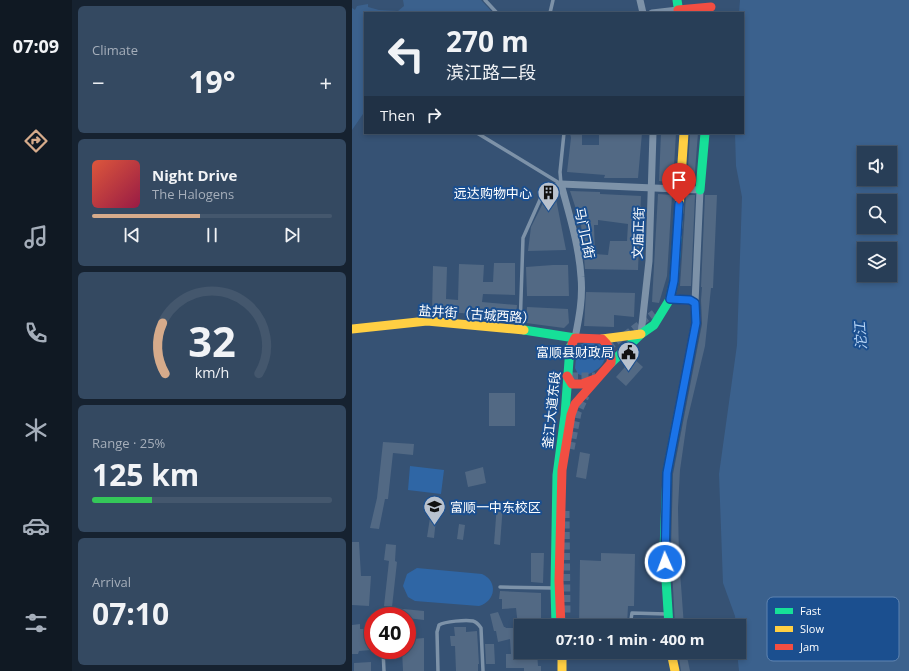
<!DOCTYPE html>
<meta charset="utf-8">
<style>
body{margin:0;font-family:"Open Sans","Noto Sans SC",sans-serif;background:#344961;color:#f1f3f6;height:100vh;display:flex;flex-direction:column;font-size:15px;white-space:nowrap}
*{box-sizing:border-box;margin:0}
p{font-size:13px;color:#a5aeba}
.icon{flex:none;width:22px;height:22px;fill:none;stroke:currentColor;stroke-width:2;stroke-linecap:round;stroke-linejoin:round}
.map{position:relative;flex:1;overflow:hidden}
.drawer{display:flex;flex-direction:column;gap:6px;padding:6px;background:#162230;width:280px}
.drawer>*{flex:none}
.hud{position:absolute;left:12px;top:12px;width:380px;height:122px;border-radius:0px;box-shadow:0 2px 6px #0003,0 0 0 1px #44576d;background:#283e57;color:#f1f3f6;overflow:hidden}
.controls{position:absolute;left:505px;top:146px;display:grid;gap:8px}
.controls a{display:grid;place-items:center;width:40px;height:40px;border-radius:0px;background:#283e57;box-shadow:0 2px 6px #0003,0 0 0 1px #44576d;font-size:20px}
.speed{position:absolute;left:12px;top:607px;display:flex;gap:8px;font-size:20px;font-weight:700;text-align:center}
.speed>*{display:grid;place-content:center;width:52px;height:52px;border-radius:50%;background:#283e57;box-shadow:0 2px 6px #0003,0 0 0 1px #44576d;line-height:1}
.speed .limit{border:6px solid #d22;background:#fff;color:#111}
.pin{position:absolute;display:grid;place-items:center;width:34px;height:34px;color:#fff;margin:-41px -17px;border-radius:50% 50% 50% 0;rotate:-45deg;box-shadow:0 0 4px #0007}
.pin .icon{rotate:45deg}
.me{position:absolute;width:44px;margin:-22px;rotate:358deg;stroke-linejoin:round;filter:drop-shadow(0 0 3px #0008)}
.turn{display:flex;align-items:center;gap:14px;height:84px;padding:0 16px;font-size:18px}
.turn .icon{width:52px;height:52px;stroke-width:2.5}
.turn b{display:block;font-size:28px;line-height:34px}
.then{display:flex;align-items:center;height:38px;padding:0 16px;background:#0003;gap:8px;font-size:15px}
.big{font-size:30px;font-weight:700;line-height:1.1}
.drawer .tile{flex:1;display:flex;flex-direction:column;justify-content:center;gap:6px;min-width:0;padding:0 14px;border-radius:6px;background:#344961}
.drawer .dial{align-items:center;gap:0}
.dial svg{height:104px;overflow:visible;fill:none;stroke:#44576d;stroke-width:7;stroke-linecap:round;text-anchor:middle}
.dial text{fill:#f1f3f6;stroke:none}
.song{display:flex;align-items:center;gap:12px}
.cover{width:48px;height:48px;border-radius:6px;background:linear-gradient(135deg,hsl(10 70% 55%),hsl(340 70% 35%))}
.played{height:4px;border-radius:2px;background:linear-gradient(90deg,#d6ab8b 45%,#44576d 45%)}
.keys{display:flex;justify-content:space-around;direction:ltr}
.heat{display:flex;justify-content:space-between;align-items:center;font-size:22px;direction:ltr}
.charge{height:6px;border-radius:3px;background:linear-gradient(90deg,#34c759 25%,#44576d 0)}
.trip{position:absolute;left:162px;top:619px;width:232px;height:40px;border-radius:0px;background:#283e57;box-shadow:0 2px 6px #0003,0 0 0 1px #44576d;font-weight:700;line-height:40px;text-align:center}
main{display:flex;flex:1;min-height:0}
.dock{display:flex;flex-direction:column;width:72px;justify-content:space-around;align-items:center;background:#101923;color:#a5aeba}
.dock .icon{width:28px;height:28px}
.dock .on{color:#d6ab8b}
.dock b{font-size:18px;color:#f1f3f6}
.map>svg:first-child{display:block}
.green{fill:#2f66a5}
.water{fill:#3b618d;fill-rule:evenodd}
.building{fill:#526984;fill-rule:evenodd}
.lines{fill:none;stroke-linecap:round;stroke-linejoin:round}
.street-tunnel{stroke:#546c89;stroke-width:7;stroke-dasharray:7 3.5;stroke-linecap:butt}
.lane{stroke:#7d92a8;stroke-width:3.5}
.street{stroke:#7d92a8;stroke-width:7}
.fast{stroke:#16e098;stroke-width:9}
.slow{stroke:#ffcf43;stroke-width:9}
.jam{stroke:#f24e42;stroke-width:9}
.route-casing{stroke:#114b97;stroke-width:10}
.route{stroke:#1a73e8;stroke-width:7}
.labels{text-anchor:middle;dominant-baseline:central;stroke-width:4;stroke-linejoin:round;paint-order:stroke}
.poi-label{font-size:13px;fill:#fff;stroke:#1b4f8f;text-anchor:end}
.street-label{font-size:13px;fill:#fff;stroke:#1b4f8f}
.water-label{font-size:14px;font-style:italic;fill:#b5d3f5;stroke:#1b4f8f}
.key{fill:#1b4f8f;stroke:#5f84b1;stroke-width:1}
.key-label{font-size:11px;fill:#fff}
</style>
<main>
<nav class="dock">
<b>07:09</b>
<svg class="icon on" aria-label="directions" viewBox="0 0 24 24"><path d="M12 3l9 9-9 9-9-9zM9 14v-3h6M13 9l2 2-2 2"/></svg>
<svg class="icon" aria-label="music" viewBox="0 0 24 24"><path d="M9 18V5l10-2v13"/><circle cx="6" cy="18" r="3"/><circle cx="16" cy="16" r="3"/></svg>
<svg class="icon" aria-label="phone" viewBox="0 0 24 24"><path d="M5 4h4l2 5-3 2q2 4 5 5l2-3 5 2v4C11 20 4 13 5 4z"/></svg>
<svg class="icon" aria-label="climate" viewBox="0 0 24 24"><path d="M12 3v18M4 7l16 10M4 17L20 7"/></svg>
<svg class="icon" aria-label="car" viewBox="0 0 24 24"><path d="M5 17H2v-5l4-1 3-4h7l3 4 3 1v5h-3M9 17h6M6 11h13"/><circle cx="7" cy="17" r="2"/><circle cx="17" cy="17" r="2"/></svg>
<svg class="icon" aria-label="filters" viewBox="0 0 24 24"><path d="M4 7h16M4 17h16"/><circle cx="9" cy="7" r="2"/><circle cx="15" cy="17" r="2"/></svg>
</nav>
<section class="drawer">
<div class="tile"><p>Climate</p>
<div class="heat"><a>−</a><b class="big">19°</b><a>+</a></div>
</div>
<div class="tile">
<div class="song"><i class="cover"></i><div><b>Night Drive</b><p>The Halogens</p></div></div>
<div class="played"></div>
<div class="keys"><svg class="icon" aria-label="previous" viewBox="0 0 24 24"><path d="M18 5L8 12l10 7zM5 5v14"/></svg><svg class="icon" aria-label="pause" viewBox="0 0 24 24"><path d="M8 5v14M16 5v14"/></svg><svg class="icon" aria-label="next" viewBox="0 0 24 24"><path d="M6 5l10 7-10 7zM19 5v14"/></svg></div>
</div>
<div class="tile dial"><svg viewBox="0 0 100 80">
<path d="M14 69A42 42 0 1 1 86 69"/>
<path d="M14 69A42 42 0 0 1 12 30" stroke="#d6ab8b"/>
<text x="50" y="56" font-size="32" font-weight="700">32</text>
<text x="50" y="72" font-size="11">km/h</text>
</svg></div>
<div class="tile"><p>Range · 25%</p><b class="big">125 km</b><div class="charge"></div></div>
<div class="tile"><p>Arrival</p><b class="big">07:10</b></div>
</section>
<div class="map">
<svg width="557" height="671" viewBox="0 0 557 671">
<rect width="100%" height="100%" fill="#365274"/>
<g class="green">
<path d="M234,342L248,344C260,361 247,371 231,376L226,374L223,368L225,349L228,345Z"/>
<path d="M58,466L92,470L89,494L56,490Z"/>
<path d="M65,568L130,574C146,581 144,601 127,606L63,601L56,597L51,586L55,574Z"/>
</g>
<g class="water">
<path d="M51,0H129L141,13H13V111L0,130V8L3,10L5,6L16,4V7L27,10L46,11L52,6Z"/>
<path d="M388,0H557V671H387L385,652H387V626H384L383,616L371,583L367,474L385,345L390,197L384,166L383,133H391V13H387ZM512,153H538V179H512ZM512,201H538V227H512ZM512,249H538V275H512Z"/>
</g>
<g class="building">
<path d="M218,133H230V145H247V133H290L286,178H252L253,175L215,172L219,138Z"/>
<path d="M309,133H324L321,183L307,181Z"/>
<path d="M338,133H346L342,184H335Z"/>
<path d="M218,191L248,192V194L289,196L286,270L233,269L229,224ZM246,220L276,224L275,241H258L256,255L243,254L242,225H246Z"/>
<path d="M306,194L320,195L315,276L307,303L300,302Z"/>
<path d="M334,195H343L339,286H328Z"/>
<path d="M353,195H365L361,288H359L353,346L335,421L328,470L326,508L327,558L332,626H323L319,549L321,474L350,324L349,300L350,287H349Z"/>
<path d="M196,196H201L204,199L214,250L176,251L179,227L193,199Z"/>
<path d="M142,263H163V295L131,294L130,302L165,305L164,317L80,311L81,266L95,267L94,299L106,300L107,264L132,265L131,282H141Z"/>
<path d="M201,265H216L217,296H175L174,267Z"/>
<path d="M234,292L283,293L282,317L262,315V327L232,326Z"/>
<path d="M175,307L216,309L217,323L212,328L174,323Z"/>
<path d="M281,358L291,367L274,386L264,377Z"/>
<rect x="137" y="393" width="26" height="33"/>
<path d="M31,442L62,444L61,455L41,453L36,499H33L27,529L18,528L25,498Z"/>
<path d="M228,452L238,454L234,479L224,477Z"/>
<path d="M131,467L134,483L116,487L113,472Z"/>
<path d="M145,504H151L148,545L142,544Z"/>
<path d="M78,518L84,519L82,538L75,537Z"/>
<path d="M107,524L113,525L111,540L105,539Z"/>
<path d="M0,542H7L9,576H19L17,606L0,605Z"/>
<path d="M34,544L44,545L43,561L45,562L40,607L32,606L37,561L32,560Z"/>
<path d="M179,553H192L191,583L179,582Z"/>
<path d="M249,553L283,554L282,606H276L275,626L227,625L228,560L249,561Z"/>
<path d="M148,591L189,593V626H166L164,608L150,609V599H147Z"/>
<path d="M41,608L72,611V620L55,618V616H41Z"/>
<path d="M146,612L152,627H153L154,628H169V652H185L186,666H189V671H172V668H154V654H159L158,639L146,642L144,631H142L138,614Z"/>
<path d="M8,624V629H19V650L7,651L6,654H0V625Z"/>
<path d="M102,627H114V632L125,631L127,664H126V671H104L103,646H99L98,636H103Z"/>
<path d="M55,634H61V639L72,638V671H51L50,650H55Z"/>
<path d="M133,644H142L143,664H134Z"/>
<path d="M326,652H334L338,671H329Z"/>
<path d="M19,662V671H2V663Z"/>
</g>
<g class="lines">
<g class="street-tunnel">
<path d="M256,348L302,313"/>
<path d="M219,376H243"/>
<path d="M219,449L226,413L234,396"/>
<path d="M205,614L215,613L214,511"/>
</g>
<g class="lane">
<path d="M133,0L145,13"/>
<path d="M198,13L201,0"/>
<path d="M125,133L209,184"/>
<path d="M209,184L208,172L212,133"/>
<path d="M168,329L171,238L191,193L199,186L209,184"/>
<path d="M148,587L201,588"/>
<path d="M278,626L280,613L314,614"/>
<path d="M31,650L32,671"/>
<path d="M86,671L85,632L87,625C93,621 114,620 121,621C125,622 127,625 129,628L131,671"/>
</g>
<g class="street">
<path d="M288,0L291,13"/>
<path d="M300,13L326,10"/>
<path d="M289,334L297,261L301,133"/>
<path d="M223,338C227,318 231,298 229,277C227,245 217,214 209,184L348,190L343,303"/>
</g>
<g class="fast">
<path d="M325,0L327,13"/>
<path d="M348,190L353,133"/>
<path d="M172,330L223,338"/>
<path d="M259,363L289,334L302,325L318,299L322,281L325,237"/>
<path d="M204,626L203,588L205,475L213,415L218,347L220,344"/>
<path d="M317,626L312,549L315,473L327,411"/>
</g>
<g class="slow">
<path d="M325,237L332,133"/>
<path d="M0,329L75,321L172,330"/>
<path d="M250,339L289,334"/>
<path d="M210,652V671"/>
<path d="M319,652L323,671"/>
</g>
<g class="jam">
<path d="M326,10L359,7"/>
<path d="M318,299L338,300L343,303L344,323L327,411"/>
<path d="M215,376L220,384H230L243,379"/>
<path d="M209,626L207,581L210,470L219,415L223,404L259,363C260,353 258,346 250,339L223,338L220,344"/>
</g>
</g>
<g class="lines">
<defs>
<path id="route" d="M313,562L315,473L344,323L343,303L338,300L318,299L322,281L327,204"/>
</defs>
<use href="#route" class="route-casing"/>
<use href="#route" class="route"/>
</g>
<defs>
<symbol id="building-pin" viewBox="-11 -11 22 30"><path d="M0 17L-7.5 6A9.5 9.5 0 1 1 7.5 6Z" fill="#b9c2ce" stroke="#1b4f8f"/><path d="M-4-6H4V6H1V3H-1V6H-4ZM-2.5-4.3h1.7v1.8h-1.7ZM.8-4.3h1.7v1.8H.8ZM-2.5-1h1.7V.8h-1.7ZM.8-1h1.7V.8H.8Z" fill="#111"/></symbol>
<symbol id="civic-pin" viewBox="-11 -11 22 30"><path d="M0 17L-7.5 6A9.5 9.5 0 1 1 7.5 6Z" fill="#b9c2ce" stroke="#1b4f8f"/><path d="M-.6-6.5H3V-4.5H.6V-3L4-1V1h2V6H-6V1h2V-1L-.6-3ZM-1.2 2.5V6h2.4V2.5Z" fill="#111"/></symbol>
<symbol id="school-pin" viewBox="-11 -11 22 30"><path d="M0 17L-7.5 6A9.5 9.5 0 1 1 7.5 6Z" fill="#b9c2ce" stroke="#1b4f8f"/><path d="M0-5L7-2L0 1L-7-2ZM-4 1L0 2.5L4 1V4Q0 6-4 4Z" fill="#111"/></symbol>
</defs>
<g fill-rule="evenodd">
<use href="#building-pin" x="184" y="180" width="25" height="34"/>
<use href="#civic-pin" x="264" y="340" width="25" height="34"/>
<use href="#school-pin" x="70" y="494" width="25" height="34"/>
</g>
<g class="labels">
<g class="poi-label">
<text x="180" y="193">远达购物中心</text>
<text x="262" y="352">富顺县财政局</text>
<text x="98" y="507" text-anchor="start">富顺一中东校区</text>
</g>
<g class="street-label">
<text transform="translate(233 233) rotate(78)">马门口街</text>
<text transform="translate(286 233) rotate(-88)">文庙正街</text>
<text transform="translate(125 314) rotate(4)">盐井街（古城西路）</text>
<text transform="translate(199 410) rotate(-84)">釜江大道东段</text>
</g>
<g class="water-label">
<text transform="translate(508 336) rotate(-94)">沱江</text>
</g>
</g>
<rect x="415" y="597" width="132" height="64" rx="6" class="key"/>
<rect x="423" y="608" width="18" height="6" fill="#16e098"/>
<rect x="423" y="626" width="18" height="6" fill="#ffcf43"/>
<rect x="423" y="644" width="18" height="6" fill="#f24e42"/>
<g class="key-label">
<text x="448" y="615">Fast</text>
<text x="448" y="633">Slow</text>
<text x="448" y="651">Jam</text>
</g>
</svg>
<div class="controls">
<a><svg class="icon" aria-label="sound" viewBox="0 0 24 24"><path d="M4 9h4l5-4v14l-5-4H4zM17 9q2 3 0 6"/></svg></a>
<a><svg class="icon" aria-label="search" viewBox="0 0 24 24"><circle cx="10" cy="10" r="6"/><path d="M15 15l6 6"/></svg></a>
<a><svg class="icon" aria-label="layers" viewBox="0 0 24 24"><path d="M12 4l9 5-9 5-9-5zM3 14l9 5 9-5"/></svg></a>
</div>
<div class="speed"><div class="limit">40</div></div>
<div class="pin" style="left:327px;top:204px;background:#d93025"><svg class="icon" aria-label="arrive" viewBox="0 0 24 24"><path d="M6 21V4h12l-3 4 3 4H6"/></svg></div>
<svg class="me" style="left:313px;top:562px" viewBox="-20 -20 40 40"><circle r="17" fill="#1a73e8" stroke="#fff" stroke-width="3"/><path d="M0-11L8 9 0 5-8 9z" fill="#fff"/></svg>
<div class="trip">07:10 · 1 min · 400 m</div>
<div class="hud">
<div class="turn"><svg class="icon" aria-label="left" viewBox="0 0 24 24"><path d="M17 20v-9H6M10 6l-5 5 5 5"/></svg><div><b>270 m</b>滨江路二段</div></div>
<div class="then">Then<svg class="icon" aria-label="right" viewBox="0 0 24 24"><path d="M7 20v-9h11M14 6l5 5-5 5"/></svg></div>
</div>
</div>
</main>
